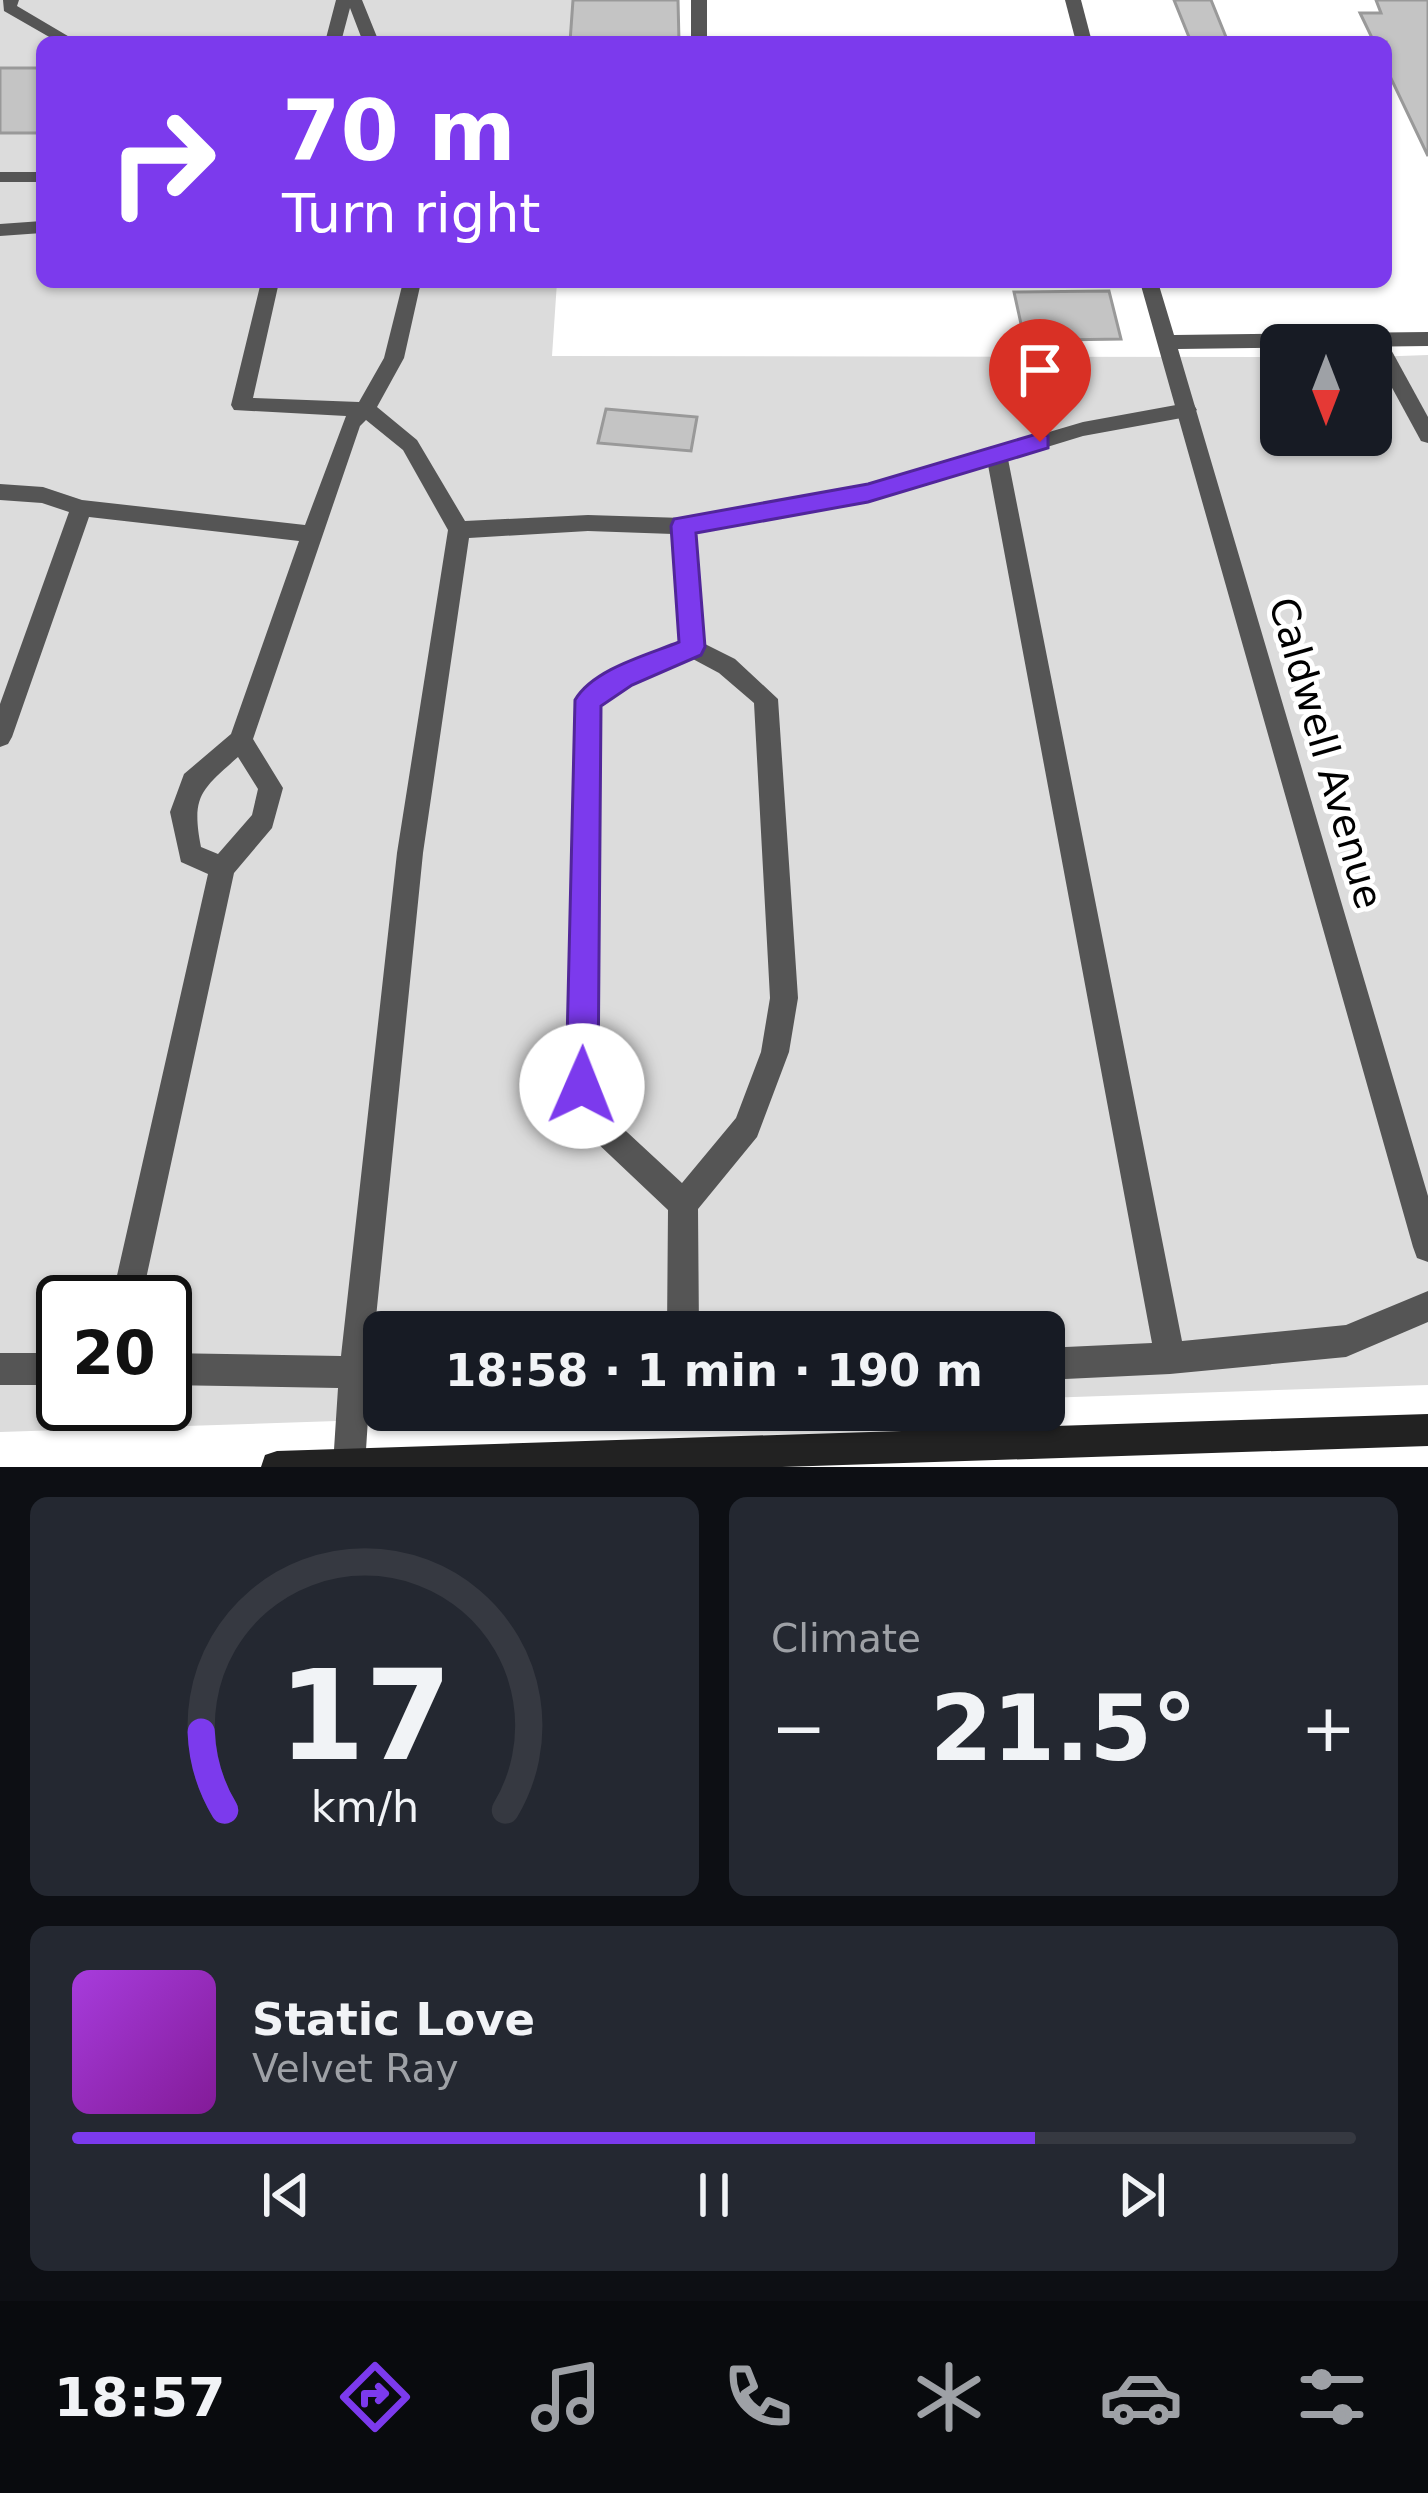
<!DOCTYPE html>
<meta charset="utf-8">
<style>
body{margin:0;font-family:"DejaVu Sans",sans-serif;background:#242831;color:#f1f3f6;height:100vh;display:flex;flex-direction:column;font-size:45px;white-space:nowrap}
*{box-sizing:border-box;margin:0}
p{font-size:39px;color:#9ea1a6}
.icon{flex:none;width:66px;height:66px;fill:none;stroke:currentColor;stroke-width:2;stroke-linecap:round;stroke-linejoin:round}
.map{position:relative;height:1467px;overflow:hidden}
.sheet{display:flex;flex-direction:column;gap:30px;padding:30px;background:#0d0f14;flex:1}
.sheet>*{flex:none}
.banner{position:absolute;left:36px;top:36px;width:1356px;height:252px;border-radius:18px;box-shadow:0 3px 9px #0004;background:#7c3aed;color:#fff;overflow:hidden}
.needle{width:78px;rotate:180deg}
.controls{position:absolute;left:1260px;top:324px;display:grid;gap:24px}
.controls a{display:grid;place-items:center;width:132px;height:132px;border-radius:18px;background:#171b24;box-shadow:0 3px 9px #0004;font-size:60px}
.speed{position:absolute;left:36px;top:1275px;display:flex;gap:24px;font-size:60px;font-weight:700;text-align:center}
.speed>*{display:grid;place-content:center;width:156px;height:156px;border-radius:50%;background:#171b24;box-shadow:0 3px 9px #0004;line-height:1}
.speed .limit{border:6px solid #111;border-radius:18px;background:#fff;color:#111}
.pin{position:absolute;display:grid;place-items:center;width:102px;height:102px;color:#fff;margin:-123px -51px;border-radius:50% 50% 50% 0;rotate:-45deg;box-shadow:0 0 12px #0007}
.pin .icon{rotate:45deg}
.me{position:absolute;width:132px;margin:-66px;rotate:1deg;stroke-linejoin:round;filter:drop-shadow(0 0 9px #0008)}
.turn{display:flex;align-items:center;gap:42px;height:252px;padding:0 48px;font-size:54px}
.turn .icon{width:156px;height:156px;stroke-width:2.5}
.turn b{display:block;font-size:84px;line-height:102px}
.big{font-size:90px;font-weight:700;line-height:1.1}
.sheet .tile{flex:1;display:flex;flex-direction:column;justify-content:center;gap:18px;min-width:0;padding:0 42px;border-radius:18px;background:#242831}
.sheet .dial{align-items:center;gap:0}
.dial svg{height:312px;overflow:visible;fill:none;stroke:#363941;stroke-width:7;stroke-linecap:round;text-anchor:middle}
.dial text{fill:#f1f3f6;stroke:none}
.song{display:flex;align-items:center;gap:36px}
.cover{width:144px;height:144px;border-radius:18px;background:linear-gradient(135deg,hsl(280 70% 55%),hsl(290 70% 35%))}
.played{height:12px;border-radius:6px;background:linear-gradient(90deg,#7c3aed 75%,#363941 75%)}
.keys{display:flex;justify-content:space-around;direction:ltr}
.heat{display:flex;justify-content:space-between;align-items:center;font-size:66px;direction:ltr}
.sheet .tiles{flex:1;display:grid;gap:30px;grid-template-columns:1fr 1fr}
.tile:last-child{grid-column:span 2}
.trip{position:absolute;left:363px;top:1311px;width:702px;height:120px;border-radius:18px;background:#171b24;box-shadow:0 3px 9px #0004;font-weight:700;line-height:120px;text-align:center}
.menu{display:flex;height:192px;justify-content:space-around;align-items:center;background:#090b0e;color:#9ea1a6}
.menu .icon{width:84px;height:84px}
.menu .current{color:#7c3aed}
.menu b{font-size:54px;color:#f1f3f6}
.map>svg:first-child{display:block}
.green{fill:#dcdcdc;fill-rule:evenodd}
.building{fill:#c4c4c4;stroke:#999;stroke-width:3}
.lines{fill:none;stroke-linecap:round;stroke-linejoin:round}
.lane{fill:#555;fill-rule:evenodd}
.street{fill:#555;fill-rule:evenodd}
.secondary{fill:#222;fill-rule:evenodd}
.route{fill:#7c3aed;stroke:#51269a;stroke-width:3}
.labels{text-anchor:middle;dominant-baseline:central;stroke-width:10;stroke-linejoin:round;paint-order:stroke}
.street-label{font-size:39px;fill:#000;stroke:#fff}
</style>
<div class="map">
<svg width="1428" height="1467" viewBox="0 0 1428 1467">
<rect width="100%" height="100%" fill="#fff"/>
<path class="green" d="M0,0H578L575,42H42V282H557L552,356L1281,357V435H1371V357L1428,355V1385L1044,1398V1332H384V1410H673L0,1432ZM63,1302H165V1404H63Z"/>
<g class="building">
<path d="M573,0H678L679,42H570Z"/>
<path d="M1174,0H1211L1228,42H1191Z"/>
<path d="M1376,0H1428V156L1386,68V42H1374L1360,13H1381Z"/>
<rect x="0" y="68" width="42" height="65"/>
<path d="M1109,291L1121,339L1058,340L1056,333H1023L1014,292Z"/>
<path d="M606,409L697,417L691,451L598,443Z"/>
</g>
<g class="lines">
<g class="lane">
<path d="M3,0H19L17,6L78,42H58L4,11Z"/>
<path d="M336,0H362L379,42H363L350,8L341,42H325Z"/>
<rect x="691" y="0" width="16" height="42"/>
<rect x="0" y="172" width="42" height="10"/>
<path d="M42,221V233L0,236V224Z"/>
<path d="M261,282H279L253,398L359,402L384,358L403,282H421L404,358L377,407L417,440L465,521L588,515L683,518L868,485L1083,422L1187,403L1194,405L1197,410L1187,417L1083,436L1008,459L1182,1341L1346,1325L1428,1291V1322L1346,1357L1170,1374L1044,1380V1348L1152,1343L988,465L868,501L694,532L703,643L735,659L778,699L798,998L789,1052L757,1137L698,1209L699,1332H667L668,1210L594,1140L568,1086L576,701C596,670 647,657 680,643L673,534L588,531L469,538L423,853L372,1357H384V1389L370,1388L365,1465H333L338,1388L165,1385V1353L341,1356L397,853L448,530L403,450L366,420L360,426L253,739L283,788L272,828L234,873L141,1302H111L208,874L181,862L170,812L184,774L231,734L299,541L89,517L12,737L8,744L0,747V704L69,512L42,503L0,500V484L43,487L82,500L305,525L346,416L234,410L231,405ZM691,658L719,673L754,703L770,998L761,1052L736,1118L682,1183L614,1120L596,1084L600,706L630,685ZM238,757L258,789L252,815L218,854L201,847C191,796 201,790 238,757Z"/>
<path d="M1376,333L1383,335L1428,417V443L1421,441L1366,340Z"/>
<rect x="0" y="1353" width="63" height="32"/>
</g>
<g class="street">
<path d="M1065,0H1081L1092,42H1076Z"/>
<path d="M1140,282H1158L1174,335L1428,332V346L1178,349L1428,1196V1262L1417,1258L1413,1247Z"/>
</g>
<path class="secondary" d="M1428,1414V1446L782,1467H261L265,1455L277,1451Z"/>
</g>
<path class="route" d="M1040,433L1048,436V448L868,502L696,533L705,647L701,655L632,685L601,706L598,1086L594,1097L582,1102L571,1097L566,1086L575,700C593,669 647,655 679,642L671,526L674,519L868,484Z"/>
<g class="labels">
<g class="street-label">
<text transform="translate(1326 753) rotate(74)">Caldwell Avenue</text>
</g>
</g>
</svg>
<div class="controls">
<a><svg class="needle" viewBox="-14 -14 28 28"><path d="M0-13l5 13h-10z" fill="#e53935"/><path d="M0 13l5-13h-10z" fill="#9ea1a6"/></svg></a>
</div>
<div class="speed"><div class="limit">20</div></div>
<div class="pin" style="left:1040px;top:442px;background:#d93025"><svg class="icon" aria-label="arrive" viewBox="0 0 24 24"><path d="M6 21V4h12l-3 4 3 4H6"/></svg></div>
<svg class="me" style="left:582px;top:1086px" viewBox="-20 -20 40 40"><circle r="19" fill="#fff"/><path d="M0-13L10 11 0 6-10 11z" fill="#7c3aed"/></svg>
<div class="trip">18:58 · 1 min · 190 m</div>
<div class="banner">
<div class="turn"><svg class="icon" aria-label="right" viewBox="0 0 24 24"><path d="M7 20v-9h11M14 6l5 5-5 5"/></svg><div><b>70 m</b>Turn right</div></div>
</div>
</div>
<section class="sheet">
<div class="tiles">
<div class="tile dial"><svg viewBox="0 0 100 80">
<path d="M14 69A42 42 0 1 1 86 69"/>
<path d="M14 69A42 42 0 0 1 8 49" stroke="#7c3aed"/>
<text x="50" y="56" font-size="32" font-weight="700">17</text>
<text x="50" y="72" font-size="11">km/h</text>
</svg></div>
<div class="tile"><p>Climate</p>
<div class="heat"><a>−</a><b class="big">21.5°</b><a>+</a></div>
</div>
<div class="tile">
<div class="song"><i class="cover"></i><div><b>Static Love</b><p>Velvet Ray</p></div></div>
<div class="played"></div>
<div class="keys"><svg class="icon" aria-label="previous" viewBox="0 0 24 24"><path d="M18 5L8 12l10 7zM5 5v14"/></svg><svg class="icon" aria-label="pause" viewBox="0 0 24 24"><path d="M8 5v14M16 5v14"/></svg><svg class="icon" aria-label="next" viewBox="0 0 24 24"><path d="M6 5l10 7-10 7zM19 5v14"/></svg></div>
</div>
</div>
</section>
<nav class="menu">
<b>18:57</b>
<svg class="icon current" aria-label="directions" viewBox="0 0 24 24"><path d="M12 3l9 9-9 9-9-9zM9 14v-3h6M13 9l2 2-2 2"/></svg>
<svg class="icon" aria-label="music" viewBox="0 0 24 24"><path d="M9 18V5l10-2v13"/><circle cx="6" cy="18" r="3"/><circle cx="16" cy="16" r="3"/></svg>
<svg class="icon" aria-label="phone" viewBox="0 0 24 24"><path d="M5 4h4l2 5-3 2q2 4 5 5l2-3 5 2v4C11 20 4 13 5 4z"/></svg>
<svg class="icon" aria-label="climate" viewBox="0 0 24 24"><path d="M12 3v18M4 7l16 10M4 17L20 7"/></svg>
<svg class="icon" aria-label="car" viewBox="0 0 24 24"><path d="M5 17H2v-5l4-1 3-4h7l3 4 3 1v5h-3M9 17h6M6 11h13"/><circle cx="7" cy="17" r="2"/><circle cx="17" cy="17" r="2"/></svg>
<svg class="icon" aria-label="filters" viewBox="0 0 24 24"><path d="M4 7h16M4 17h16"/><circle cx="9" cy="7" r="2"/><circle cx="15" cy="17" r="2"/></svg>
</nav>
